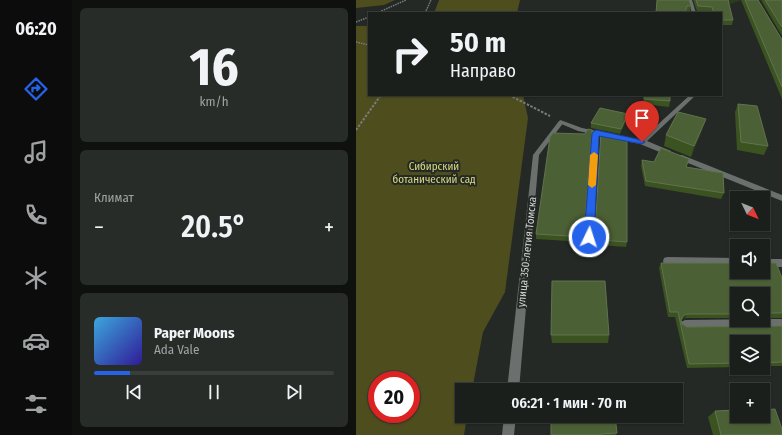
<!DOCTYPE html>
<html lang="ru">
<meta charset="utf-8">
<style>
body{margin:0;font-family:"Fira Sans Condensed",sans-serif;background:#282c29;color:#f1f3f6;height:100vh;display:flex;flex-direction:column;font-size:15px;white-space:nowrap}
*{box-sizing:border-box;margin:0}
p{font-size:13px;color:#a0a2a3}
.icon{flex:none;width:22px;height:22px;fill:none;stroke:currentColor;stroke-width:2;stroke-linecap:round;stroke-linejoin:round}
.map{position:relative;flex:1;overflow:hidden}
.sheet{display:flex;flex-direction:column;gap:8px;padding:8px;background:#0f110f;width:284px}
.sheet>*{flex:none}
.banner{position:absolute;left:12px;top:12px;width:354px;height:84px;border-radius:0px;box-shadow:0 1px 3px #0004,0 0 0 1px #393d3b;background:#1b1f1c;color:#f1f3f6;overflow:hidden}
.needle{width:26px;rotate:133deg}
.tools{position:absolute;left:374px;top:191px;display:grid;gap:8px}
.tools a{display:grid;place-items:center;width:40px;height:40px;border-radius:0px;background:#1b1f1c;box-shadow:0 1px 3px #0004,0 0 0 1px #393d3b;font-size:20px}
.speed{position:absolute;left:12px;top:371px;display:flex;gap:8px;font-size:20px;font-weight:700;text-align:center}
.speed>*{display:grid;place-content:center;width:52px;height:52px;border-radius:50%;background:#1b1f1c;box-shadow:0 1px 3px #0004,0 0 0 1px #393d3b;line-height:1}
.speed .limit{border:6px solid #d22;background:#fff;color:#111}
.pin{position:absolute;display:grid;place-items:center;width:34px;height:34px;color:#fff;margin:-41px -17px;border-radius:50% 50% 50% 0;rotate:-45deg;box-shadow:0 0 4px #0007}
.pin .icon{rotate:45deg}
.me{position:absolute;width:44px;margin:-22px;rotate:4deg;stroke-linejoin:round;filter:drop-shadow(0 0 3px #0008)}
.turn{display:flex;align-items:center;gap:14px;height:84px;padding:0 16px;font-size:18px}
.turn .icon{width:52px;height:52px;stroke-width:2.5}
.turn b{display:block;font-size:28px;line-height:34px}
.big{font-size:30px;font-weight:600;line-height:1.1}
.sheet .tile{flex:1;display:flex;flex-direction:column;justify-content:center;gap:6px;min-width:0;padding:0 14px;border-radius:6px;background:#282c29}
.sheet .dial{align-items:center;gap:0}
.dial b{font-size:52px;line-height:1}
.song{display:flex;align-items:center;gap:12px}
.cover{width:48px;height:48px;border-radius:6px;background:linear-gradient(135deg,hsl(200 70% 55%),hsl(250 70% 35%))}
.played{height:4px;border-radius:2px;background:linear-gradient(90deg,#2563eb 15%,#393d3b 15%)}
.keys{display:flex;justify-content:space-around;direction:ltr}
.heat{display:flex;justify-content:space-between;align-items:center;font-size:22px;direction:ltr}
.trip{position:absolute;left:99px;top:383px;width:228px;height:40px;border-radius:0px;background:#1b1f1c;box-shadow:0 1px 3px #0004,0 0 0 1px #393d3b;font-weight:600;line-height:40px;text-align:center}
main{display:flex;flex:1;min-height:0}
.tab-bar{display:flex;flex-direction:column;width:72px;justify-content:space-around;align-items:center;background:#0b0c0b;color:#a0a2a3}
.tab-bar .icon{width:28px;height:28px}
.tab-bar .active{color:#2563eb}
.tab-bar b{font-size:18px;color:#f1f3f6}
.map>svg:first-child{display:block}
.green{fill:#4e4d1e;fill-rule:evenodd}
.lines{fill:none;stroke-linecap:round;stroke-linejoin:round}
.path-far1{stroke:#797d7a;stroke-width:1.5;stroke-dasharray:1.5 1;stroke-linecap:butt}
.path{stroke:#797d7a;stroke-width:2;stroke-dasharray:2.5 1.5;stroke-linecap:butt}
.lane{fill:#6b6f6e;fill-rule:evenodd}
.street{fill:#6b6f6e;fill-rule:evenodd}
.wall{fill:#3b5221}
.shaded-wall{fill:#2b3c1b}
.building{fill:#4c6035;stroke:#61734e}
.route{fill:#2563eb;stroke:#184099}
.slow{fill:#f59e0b}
.labels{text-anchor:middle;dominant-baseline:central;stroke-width:4;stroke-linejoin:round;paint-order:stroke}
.park-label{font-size:11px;fill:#dad980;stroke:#242925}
.street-label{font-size:11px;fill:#d3d6d4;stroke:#242925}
</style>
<main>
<nav class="tab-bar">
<b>06:20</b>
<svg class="icon active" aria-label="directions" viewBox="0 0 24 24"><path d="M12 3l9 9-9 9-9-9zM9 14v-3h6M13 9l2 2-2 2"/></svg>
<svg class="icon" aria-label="music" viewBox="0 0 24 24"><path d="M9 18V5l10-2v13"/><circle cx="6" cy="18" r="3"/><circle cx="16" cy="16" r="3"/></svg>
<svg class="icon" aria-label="phone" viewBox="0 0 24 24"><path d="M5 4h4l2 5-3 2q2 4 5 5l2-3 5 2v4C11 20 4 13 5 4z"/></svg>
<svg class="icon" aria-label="climate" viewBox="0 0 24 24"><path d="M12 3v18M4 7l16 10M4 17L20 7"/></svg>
<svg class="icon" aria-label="car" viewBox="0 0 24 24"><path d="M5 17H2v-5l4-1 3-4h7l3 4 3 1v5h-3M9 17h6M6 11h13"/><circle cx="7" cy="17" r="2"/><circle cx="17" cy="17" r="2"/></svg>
<svg class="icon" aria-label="filters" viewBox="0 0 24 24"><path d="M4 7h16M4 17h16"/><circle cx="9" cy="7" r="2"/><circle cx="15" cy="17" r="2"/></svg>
</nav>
<section class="sheet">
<div class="tile dial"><b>16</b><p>km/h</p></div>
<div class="tile"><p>Климат</p>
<div class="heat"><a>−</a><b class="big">20.5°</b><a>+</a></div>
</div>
<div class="tile">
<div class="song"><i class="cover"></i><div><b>Paper Moons</b><p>Ada Vale</p></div></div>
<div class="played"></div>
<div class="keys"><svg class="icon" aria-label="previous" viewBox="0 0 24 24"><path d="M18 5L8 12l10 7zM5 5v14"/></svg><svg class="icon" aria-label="pause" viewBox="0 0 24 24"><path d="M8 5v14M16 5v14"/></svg><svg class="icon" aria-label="next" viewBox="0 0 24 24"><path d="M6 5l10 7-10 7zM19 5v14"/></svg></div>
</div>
</section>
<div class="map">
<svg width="426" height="435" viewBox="0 0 426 435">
<rect width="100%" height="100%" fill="#242925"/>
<g class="green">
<path d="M0,0H39L28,5L0,8Z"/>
<path d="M83,0H164L161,13H78Z"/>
<path d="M0,26H13V95H167L172,118L149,292L127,332L116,390H106V416H111L108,435H0ZM21,380H55V414H21Z"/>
</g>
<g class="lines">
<g class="path-far1">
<path d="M21,13L50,0"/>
<path d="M69,13L75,0"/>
<path d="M0,22L13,17"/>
<path d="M0,42L13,45"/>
</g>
<g class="path">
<path d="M153,95L194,116"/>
<path d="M0,130L25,95"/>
</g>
<g class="lane">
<path d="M332,0H336L340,13H336Z"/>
<path d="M334,95H340L291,141L315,151V155H311L284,144L243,136L237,237L236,239H230L229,237L237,134L222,131L203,123V121H207L226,128L285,140Z"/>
<path d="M322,155H326L426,195V201L322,159L321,157Z"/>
<path d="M311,257L381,258V266L311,265L308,264L307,261L308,258Z"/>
<rect x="407" y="259" width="19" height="8"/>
<path d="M407,319H426V329L329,330L325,328L324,325L325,322L329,320Z"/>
</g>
<g class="street">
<path d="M205,120L208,122L183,155L163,390H151L177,155L203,121Z"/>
<path d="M148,416H160L158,435H146Z"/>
</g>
</g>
<g class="wall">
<path d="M301,0L335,6L334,11H330Z"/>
<path d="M337,0H402L425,38L426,39V99L385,0L373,4L377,20L376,25H365V13H355L354,12L341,11Z"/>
<path d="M405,0H426V36Z"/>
<path d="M288,95H314V101L313,107L287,104Z"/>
<path d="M382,104L412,146L408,155L381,150L379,112Z"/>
<path d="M271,119L264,134L235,128V123Z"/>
<path d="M346,130L335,157L308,146L310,135Z"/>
<path d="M261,135V139L271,242L270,247L244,245V243L180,239V234L228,232L230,235H236L239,232Z"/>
<path d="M286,160L331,167L368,193L365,199L289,186L285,166Z"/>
<path d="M305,263L426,278V318H407V294H381V318H329L325,320L326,324L331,327L426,326V366H407V342H381V367L331,368L319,317H312L303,268Z"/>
<path d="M195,335H253L252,343H196Z"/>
<path d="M359,411L426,435H357L352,417Z"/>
<path d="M261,433L260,435H195Z"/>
</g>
<g class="shaded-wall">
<path d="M372,0H385L371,5Z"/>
<path d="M272,114L271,119L264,134L265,129Z"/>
<path d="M350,119L346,130L335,157L338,146Z"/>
<path d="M331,314L329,318L324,321L327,316Z"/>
</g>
<g class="building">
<path d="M301,0H333L335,6H331L329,13H300Z"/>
<path d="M340,0H373H372L377,20H365V13H358L356,7L342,6Z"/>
<path d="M389,0H402L425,38L426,39V87Z"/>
<path d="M409,0H426V27Z"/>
<path d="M289,95H314V101L288,99Z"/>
<path d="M382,104L401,106L412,146L385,142Z"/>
<path d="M244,108L272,114L265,129L235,123Z"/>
<path d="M322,112L350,119L338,146L310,135Z"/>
<path d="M232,129L236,130L228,232L230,235H236L239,232L245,132L261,135L260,139L271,140V242L244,240V238L180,234L194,137L197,133L229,134Z"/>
<path d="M305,148L333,159L330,167L367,173L368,193L290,181L286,160L298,162Z"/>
<path d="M305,263H381V272H407V263H420L426,278V313H407V294H381V314H331L327,316L325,320L326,324L331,327L426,326V362L407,363V342H381V363L333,364L322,312H314Z"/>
<path d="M196,281H249L253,335H195Z"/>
<path d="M419,409L426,429V435H365L359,411L381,410V416H407V410Z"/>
<path d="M195,416H259L261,433L245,434V435H195Z"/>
</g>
<path class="route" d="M240,130L286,140L289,142L286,144L243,136L238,237L233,241L228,237L236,133Z"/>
<path class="slow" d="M238,152L242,155L240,185L236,188L232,185L234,155Z"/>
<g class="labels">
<g class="park-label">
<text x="78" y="166">Сибирский<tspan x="78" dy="13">ботанический сад</tspan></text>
</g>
<g class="street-label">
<text transform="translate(171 252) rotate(-84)">улица 350-летия Томска</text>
</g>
</g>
</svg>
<div class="tools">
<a><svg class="needle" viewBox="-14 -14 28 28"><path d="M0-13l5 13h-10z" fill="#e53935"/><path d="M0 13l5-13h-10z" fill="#a0a2a3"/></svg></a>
<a><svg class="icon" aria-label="sound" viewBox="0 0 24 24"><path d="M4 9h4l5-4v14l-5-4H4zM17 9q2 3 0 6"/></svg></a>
<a><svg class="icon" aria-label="search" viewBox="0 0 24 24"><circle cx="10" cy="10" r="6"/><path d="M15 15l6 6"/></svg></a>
<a><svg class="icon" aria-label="layers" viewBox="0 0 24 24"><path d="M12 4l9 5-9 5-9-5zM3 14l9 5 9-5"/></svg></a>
<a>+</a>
</div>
<div class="speed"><div class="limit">20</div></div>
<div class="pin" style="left:286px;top:142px;background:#d93025"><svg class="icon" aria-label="arrive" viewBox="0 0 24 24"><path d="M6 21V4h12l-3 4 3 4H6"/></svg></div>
<svg class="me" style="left:233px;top:237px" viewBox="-20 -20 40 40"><circle r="17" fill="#2563eb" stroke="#fff" stroke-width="3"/><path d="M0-11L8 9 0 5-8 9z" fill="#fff"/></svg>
<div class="trip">06:21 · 1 мин · 70 m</div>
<div class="banner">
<div class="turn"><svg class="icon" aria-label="right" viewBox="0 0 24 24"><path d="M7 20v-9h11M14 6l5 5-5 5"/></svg><div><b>50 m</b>Направо</div></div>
</div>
</div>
</main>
